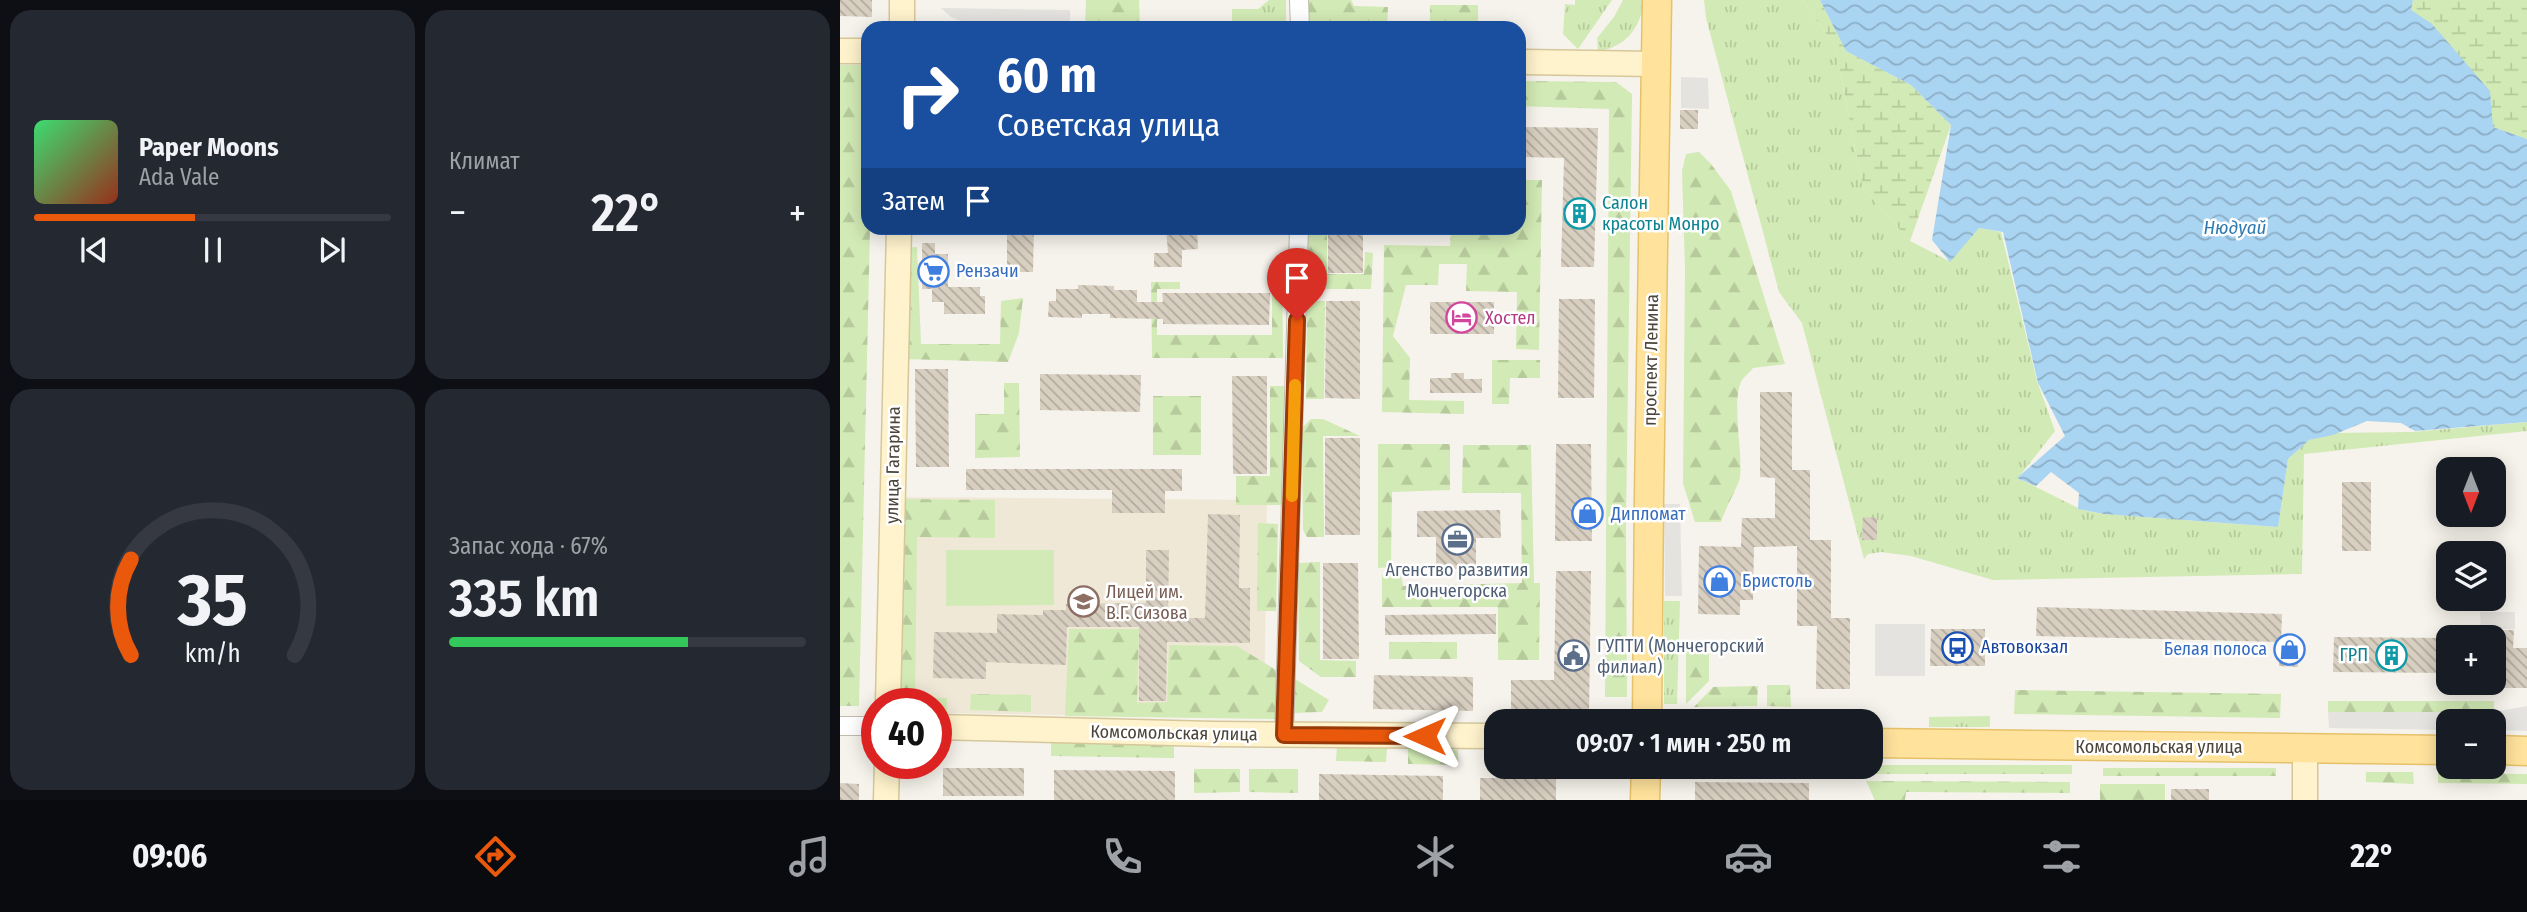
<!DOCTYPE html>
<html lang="ru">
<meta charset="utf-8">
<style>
body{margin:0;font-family:"Fira Sans Condensed",sans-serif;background:#242831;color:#f1f3f6;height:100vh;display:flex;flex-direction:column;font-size:26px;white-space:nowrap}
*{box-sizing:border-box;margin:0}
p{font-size:23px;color:#9ea1a6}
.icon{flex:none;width:38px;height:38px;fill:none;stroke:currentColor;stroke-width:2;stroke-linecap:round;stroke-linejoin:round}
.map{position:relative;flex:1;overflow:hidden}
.details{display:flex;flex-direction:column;gap:10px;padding:10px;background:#0d0f14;width:840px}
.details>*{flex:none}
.top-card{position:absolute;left:21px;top:21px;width:665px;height:214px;border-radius:21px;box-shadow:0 4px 18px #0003;background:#1a4fa0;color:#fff;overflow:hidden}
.needle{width:46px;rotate:180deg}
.tools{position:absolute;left:1596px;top:457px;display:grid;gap:14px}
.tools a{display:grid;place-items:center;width:70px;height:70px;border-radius:14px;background:#171b24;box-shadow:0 4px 18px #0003;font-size:35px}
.speed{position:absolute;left:21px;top:688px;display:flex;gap:14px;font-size:35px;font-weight:700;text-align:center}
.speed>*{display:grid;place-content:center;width:91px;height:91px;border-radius:50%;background:#171b24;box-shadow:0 4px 18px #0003;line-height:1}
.speed .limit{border:10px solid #d22;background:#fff;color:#111}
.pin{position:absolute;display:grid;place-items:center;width:60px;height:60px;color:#fff;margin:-72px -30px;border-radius:50% 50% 50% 0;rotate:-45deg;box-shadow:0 0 7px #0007}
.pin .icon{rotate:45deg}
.me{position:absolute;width:77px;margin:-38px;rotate:270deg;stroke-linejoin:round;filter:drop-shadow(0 0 5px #0008)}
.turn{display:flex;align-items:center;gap:24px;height:147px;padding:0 21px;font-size:32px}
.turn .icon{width:91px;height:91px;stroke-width:2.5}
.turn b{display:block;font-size:49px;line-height:60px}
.then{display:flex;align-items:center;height:66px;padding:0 21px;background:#0003;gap:14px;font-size:26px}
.big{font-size:52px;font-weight:600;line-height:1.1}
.details .card{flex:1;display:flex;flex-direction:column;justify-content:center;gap:10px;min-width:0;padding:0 24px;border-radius:21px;background:#242831}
.details .dial{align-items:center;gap:0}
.dial svg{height:182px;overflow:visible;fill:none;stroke:#363941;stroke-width:7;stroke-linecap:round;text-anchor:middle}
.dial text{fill:#f1f3f6;stroke:none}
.song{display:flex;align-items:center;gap:21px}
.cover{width:84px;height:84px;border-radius:10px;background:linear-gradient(135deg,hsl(140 70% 55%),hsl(10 70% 35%))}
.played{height:7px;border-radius:4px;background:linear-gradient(90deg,#ea580c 45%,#363941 45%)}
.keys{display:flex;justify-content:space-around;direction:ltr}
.heat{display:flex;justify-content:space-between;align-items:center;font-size:38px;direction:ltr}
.charge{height:10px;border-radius:5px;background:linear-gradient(90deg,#34c759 67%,#363941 0)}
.details .tiles{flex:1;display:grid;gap:10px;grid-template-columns:repeat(2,1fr)}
.trip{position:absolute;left:644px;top:709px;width:399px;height:70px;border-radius:21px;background:#171b24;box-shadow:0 4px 18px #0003;font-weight:600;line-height:70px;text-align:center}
.dock{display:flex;height:112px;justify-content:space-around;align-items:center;background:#090b0e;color:#9ea1a6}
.dock .icon{width:49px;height:49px}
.dock .current{color:#ea580c}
.dock b{font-size:32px;color:#f1f3f6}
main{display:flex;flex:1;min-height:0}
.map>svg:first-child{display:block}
.industrial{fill:#e6e2dd}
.education{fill:#efe8d6}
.grass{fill:url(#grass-tufts)}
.forest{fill:url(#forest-firs)}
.wetland{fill:url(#wetland-marsh)}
.garden{fill:#d2eab5}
.parking{fill:#e5e3e0}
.water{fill:url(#water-waves)}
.building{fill:url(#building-back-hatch)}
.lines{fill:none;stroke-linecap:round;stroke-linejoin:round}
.street-casing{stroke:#c2bbae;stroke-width:20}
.secondary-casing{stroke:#d6c79b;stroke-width:27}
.primary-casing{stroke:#e6c16a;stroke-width:31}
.street{stroke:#fff;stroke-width:18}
.secondary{stroke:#fff3cd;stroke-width:24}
.primary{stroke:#ffe39c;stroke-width:28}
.route-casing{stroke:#983908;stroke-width:18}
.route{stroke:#ea580c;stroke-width:12}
.slow{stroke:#f59e0b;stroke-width:12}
.labels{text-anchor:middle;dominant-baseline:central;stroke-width:5;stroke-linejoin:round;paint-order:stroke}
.culture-label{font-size:18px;fill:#0d838f;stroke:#fff;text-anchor:start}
.shop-label{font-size:18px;fill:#366cbe;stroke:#fff;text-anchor:start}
.hotel-label{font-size:18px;fill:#b23c85;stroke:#fff;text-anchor:start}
.street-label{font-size:18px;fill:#4b4439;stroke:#fff}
.service-label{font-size:18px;fill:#4e5e75;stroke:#fff}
.education-label{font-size:18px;fill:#785e54;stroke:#fff;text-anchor:start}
.transit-label{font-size:18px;fill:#164399;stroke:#fff;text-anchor:start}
.water-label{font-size:19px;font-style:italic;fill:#2e7ab2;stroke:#fff}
</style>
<main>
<section class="details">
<div class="tiles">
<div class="card">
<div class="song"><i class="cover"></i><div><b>Paper Moons</b><p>Ada Vale</p></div></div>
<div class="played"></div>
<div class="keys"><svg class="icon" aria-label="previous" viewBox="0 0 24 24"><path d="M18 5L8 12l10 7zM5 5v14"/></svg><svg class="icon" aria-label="pause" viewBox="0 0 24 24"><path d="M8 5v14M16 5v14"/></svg><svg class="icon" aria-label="next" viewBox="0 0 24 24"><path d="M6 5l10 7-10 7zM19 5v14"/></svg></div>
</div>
<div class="card"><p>Климат</p>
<div class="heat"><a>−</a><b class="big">22°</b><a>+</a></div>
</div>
<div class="card dial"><svg viewBox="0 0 100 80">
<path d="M14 69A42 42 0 1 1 86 69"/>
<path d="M14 69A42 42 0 0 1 14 27" stroke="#ea580c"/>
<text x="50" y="56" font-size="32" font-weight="700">35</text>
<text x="50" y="72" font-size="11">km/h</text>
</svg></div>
<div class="card"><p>Запас хода · 67%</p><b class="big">335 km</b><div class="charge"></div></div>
</div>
</section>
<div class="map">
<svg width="1687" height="800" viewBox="0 0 1687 800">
<defs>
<pattern id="grass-tufts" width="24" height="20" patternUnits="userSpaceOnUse" patternTransform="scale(1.75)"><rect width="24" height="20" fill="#d2eab5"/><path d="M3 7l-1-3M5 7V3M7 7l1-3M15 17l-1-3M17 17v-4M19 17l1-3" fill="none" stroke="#b6ca9c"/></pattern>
<pattern id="forest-firs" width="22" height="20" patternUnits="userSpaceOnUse" patternTransform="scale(1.75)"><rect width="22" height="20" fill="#d2eab5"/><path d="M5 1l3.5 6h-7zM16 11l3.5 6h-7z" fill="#b6ca9c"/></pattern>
<pattern id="wetland-marsh" width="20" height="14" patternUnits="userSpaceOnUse" patternTransform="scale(1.75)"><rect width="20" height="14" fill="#d2eab5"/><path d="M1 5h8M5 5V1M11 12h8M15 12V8" fill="none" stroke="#b6ca9c"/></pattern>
<pattern id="water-waves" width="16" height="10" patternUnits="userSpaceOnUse" patternTransform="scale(1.75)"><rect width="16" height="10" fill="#a9d4f2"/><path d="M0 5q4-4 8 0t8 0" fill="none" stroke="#8caec5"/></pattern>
<pattern id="building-back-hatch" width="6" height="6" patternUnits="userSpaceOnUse" patternTransform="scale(1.75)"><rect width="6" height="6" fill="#d8cfc1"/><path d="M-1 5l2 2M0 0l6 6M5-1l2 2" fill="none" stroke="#b1aa9e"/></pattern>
</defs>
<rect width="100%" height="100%" fill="#f6f3ec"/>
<path class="industrial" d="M1640,612H1675V629H1641Z"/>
<path class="education" d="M62,497L427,500L424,718L96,713V704H58Z"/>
<g class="grass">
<path d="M429,0H446V28H392V9H418Z"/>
<path d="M735,0H772L738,49L723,34L725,4L735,5Z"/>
<path d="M783,0H805C799,30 787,45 758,52L757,38L774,17Z"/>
<path d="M864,0H962L995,46L1023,188L1070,241L1109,261L1139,228L1161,232L1197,381L1215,431L1178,478L1242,510L1264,514L1438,527L1448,459L1469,440L1494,433L1572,432L1687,422V431L1464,454L1462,574L1153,580L1071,556L1041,552L1028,554L1024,559L962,323L939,292L866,18Z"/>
<path d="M824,601H840L837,704H824Z"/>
<path d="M1150,716V727H1089V717Z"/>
</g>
<g class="forest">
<path d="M246,0H299L300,28H245Z"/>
<path d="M469,0H511L514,6L548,7L547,28H469Z"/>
<rect x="590" y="5" width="48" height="23"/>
<path d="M0,65H22L28,70L30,228L19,706H0Z"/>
<path d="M679,81L776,82L792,94L786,524L787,697H765L769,109L679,106Z"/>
<path d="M859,152L871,164L891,191L945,364L913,368C910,372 905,376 902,380C891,398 903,454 900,477C899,485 884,511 881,522H855L843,483L845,269L842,171L846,154Z"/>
<path d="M679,180H702L699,350L676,349L677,292L626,291L627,264H599L598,285H566L553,336L570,358L569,400L624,401V414L542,412L544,245L610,246L611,228L671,229L679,228Z"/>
<path d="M468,228H487V274H524L525,252L533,253L531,289H469Z"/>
<path d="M77,247L81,344H160L161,301L183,298L179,333L168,362L65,359V248Z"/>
<path d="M432,263H442L443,358H312L311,282H340V289H317V335H432Z"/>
<path d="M467,301H485L484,399H466Z"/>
<path d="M652,360H700V378H670L669,404H652Z"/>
<path d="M164,383H179L180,457L135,458V414H164Z"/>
<path d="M430,386H444V505H396V476H430Z"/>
<rect x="313" y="396" width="48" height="59"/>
<path d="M471,419H483L520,436H483L484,537H467L463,530L462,428Z"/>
<path d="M538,444H610V490L552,492L551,567L538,568Z"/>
<path d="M623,445H691L694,583H700L699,660H658V607H542V575H561L563,586L682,583L681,493H622Z"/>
<path d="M62,499L155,500V538L77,537L75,697L107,698V713H96V704H62Z"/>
<path d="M418,523L438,524L436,611H417Z"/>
<path d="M480,562V660L516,661V677H481L459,661L458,563Z"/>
<path d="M229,629H299L297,703L327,702L329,645L397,646L436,670V719L225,716Z"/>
<path d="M869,641V681L846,704V642Z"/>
<rect x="549" y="642" width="68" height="17"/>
<path d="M455,679L489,700L482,712L453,713Z"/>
<path d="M927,685H950L951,707L927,706Z"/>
<path d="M918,686L917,706L854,707L873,687Z"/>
<path d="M1175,690L1441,694L1440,718L1174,714Z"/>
<path d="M131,694L191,695V712L130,710Z"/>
<rect x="1488" y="701" width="166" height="11"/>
<path d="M211,740L334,742V758L211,756Z"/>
<path d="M497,746L547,747L546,762L496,761Z"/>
<path d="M568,748L618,750V765L568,764Z"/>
<path d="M1031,765H1232V774H1030Z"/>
<rect x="1263" y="768" width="173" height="8"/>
<path d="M354,769H400V792L354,793Z"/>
<path d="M409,769H458V793L409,792Z"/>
<path d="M1526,772H1573L1574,784L1526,782Z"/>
<path d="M1598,773L1687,774V784L1598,783Z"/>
<path d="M1026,781L1230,782V793L1066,792L1065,800H1035Z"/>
<rect x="1260" y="784" width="65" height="16"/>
</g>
<g class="wetland">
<path d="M962,0H980L1006,51L1071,85L1111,125L1070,241L1023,188L995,46Z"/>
<path d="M1573,0H1687V139L1653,127L1570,10Z"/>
</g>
<path class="garden" d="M106,550H214V605L106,606Z"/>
<g class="parking">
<path d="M101,8L230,10V27L126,23L111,17Z"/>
<path d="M841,77L868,78L869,109L841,108Z"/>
<path d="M824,504H840L842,596H825Z"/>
<rect x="1035" y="624" width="50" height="52"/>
<path d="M1687,706V731L1654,730V721H1608V730L1489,728L1488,712H1654Z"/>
</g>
<path class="water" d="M980,0H1573L1571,10L1592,24L1650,91L1653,127L1687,139V422L1575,431L1561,423L1527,421L1493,435L1469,440L1448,459L1438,527L1264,514L1238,509L1239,493L1211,472L1196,486L1177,478L1225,436L1198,383L1163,232L1139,228L1110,262L1092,240L1111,125L1071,85L1006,51Z"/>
<g class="building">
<path d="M0,0H32V17L0,16Z"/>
<rect x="840" y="110" width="18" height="19"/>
<path d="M682,127L758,128L754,267H721L724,158L681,157Z"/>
<path d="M167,228H194L193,272H167Z"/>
<path d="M326,228H357L358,249L342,250V267H314V253H328Z"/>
<rect x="488" y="228" width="35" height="45"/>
<path d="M82,243H95V254H108V287H140V296H145V314H104V302H92V289H82Z"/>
<path d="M238,285L274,286V290H297V302H323L322,293H430L429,325L323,324V319L270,318V314H242V318L208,317L209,301H216V289H238Z"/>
<path d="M719,299H755L754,398H718Z"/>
<path d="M486,301H520V399L485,398Z"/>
<rect x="590" y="302" width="64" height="32"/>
<path d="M75,369H108L109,467H76Z"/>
<path d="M611,373H624V379H642V393H590V378H611Z"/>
<path d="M200,374L301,375L300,412L200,410Z"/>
<path d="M392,376H427V474H393Z"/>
<path d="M920,392H952V470H970V540H991V618H1010V689H976L977,626H957V546L914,547L913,600H900V615L858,614L859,546L901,547L902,518H935V478L920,477Z"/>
<rect x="485" y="438" width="35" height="97"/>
<path d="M716,444H751L752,541H715Z"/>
<path d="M126,469H342V491H325V513H272V490H126Z"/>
<rect x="1502" y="482" width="29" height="69"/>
<path d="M660,510L661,538H636V569H596V537H577V511Z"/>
<path d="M368,514L400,515L399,588H410V643L327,642L326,701H299V627H227L226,665L146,662V679L93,678L94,632L157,633V614L203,615V610H226V604L306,603V550H329L328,618H365Z"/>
<path d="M1023,517L1037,518V540H1022Z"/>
<path d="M483,563H518L519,659H483Z"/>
<path d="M716,571H751L749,715H671V680H714Z"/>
<path d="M1197,607L1442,614L1441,642L1196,636Z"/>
<path d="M656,614V634L545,635V615Z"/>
<path d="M1091,629H1145V666H1090Z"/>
<path d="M1654,630H1674L1673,648H1687V688H1654Z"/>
<path d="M1441,637L1459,638L1458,667L1439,666Z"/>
<path d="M1494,637L1608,638V673L1493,672Z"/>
<path d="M534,675L633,677V711L533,709Z"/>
<rect x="103" y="768" width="81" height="28"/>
<path d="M214,770L335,771V800H214Z"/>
<path d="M479,774L603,776V800H479Z"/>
<rect x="640" y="778" width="76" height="22"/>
<path d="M855,782L969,783V800H855Z"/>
<path d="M0,783L19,784V800H0Z"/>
<rect x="1331" y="789" width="38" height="11"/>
</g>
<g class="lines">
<defs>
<g id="street">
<path d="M459,0L460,28"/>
<path d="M0,726H37"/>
<path d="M444,735L459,228"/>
</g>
<g id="secondary">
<path d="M62,28V0"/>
<path d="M0,51H28"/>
<path d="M679,62L815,64"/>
<path d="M48,704L59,228"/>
<path d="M96,727L372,734L656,736"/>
<path d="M46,800L47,763"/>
<path d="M1465,800V748"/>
</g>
<g id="primary">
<path d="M807,721L809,496L817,0"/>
<path d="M1031,743L1608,750"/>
<path d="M1654,750L1687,751"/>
<path d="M805,800L806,766"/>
</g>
</defs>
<use href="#street" class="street-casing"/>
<use href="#secondary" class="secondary-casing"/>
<use href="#primary" class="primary-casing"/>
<use href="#street" class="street"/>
<use href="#secondary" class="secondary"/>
<use href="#primary" class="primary"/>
</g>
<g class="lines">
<defs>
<path id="route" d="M457,320L444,735L585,736"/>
</defs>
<use href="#route" class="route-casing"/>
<use href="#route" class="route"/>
<path class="slow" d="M452,496L455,385"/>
</g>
<defs>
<symbol id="building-ring" viewBox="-11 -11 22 22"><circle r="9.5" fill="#fff" stroke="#0f9aa8" stroke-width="1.5"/><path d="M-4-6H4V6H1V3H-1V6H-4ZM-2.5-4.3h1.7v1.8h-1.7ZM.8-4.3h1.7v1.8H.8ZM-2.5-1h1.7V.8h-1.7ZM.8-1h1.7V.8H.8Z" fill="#0f9aa8"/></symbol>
<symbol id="supermarket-ring" viewBox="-11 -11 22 22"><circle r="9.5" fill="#fff" stroke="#3f7fe0" stroke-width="1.5"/><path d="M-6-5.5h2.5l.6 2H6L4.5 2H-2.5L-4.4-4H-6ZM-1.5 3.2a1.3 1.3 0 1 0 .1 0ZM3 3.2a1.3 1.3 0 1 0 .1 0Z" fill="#3f7fe0"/></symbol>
<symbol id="hotel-ring" viewBox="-11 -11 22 22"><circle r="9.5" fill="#fff" stroke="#d1479c" stroke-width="1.5"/><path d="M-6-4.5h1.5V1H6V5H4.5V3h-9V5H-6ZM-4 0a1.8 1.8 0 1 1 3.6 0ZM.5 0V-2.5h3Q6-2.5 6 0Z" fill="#d1479c"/></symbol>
<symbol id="shop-ring" viewBox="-11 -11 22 22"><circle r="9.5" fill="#fff" stroke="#3f7fe0" stroke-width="1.5"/><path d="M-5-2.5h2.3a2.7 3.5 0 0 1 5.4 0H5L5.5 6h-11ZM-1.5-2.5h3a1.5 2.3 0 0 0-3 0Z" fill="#3f7fe0"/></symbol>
<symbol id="office-ring" viewBox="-11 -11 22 22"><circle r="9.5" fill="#fff" stroke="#5c6f8a" stroke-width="1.5"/><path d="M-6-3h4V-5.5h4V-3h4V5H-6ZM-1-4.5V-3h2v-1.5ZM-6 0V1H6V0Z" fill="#5c6f8a"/></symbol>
<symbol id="school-ring" viewBox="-11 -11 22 22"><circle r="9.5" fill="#fff" stroke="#8d6e63" stroke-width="1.5"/><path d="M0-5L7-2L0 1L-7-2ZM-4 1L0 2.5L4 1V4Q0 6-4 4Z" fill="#8d6e63"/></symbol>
<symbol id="bus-ring" viewBox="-11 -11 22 22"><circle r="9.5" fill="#fff" stroke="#1a4fb4" stroke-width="1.5"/><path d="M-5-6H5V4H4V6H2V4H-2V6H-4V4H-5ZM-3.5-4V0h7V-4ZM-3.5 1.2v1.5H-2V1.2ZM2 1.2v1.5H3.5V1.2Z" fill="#1a4fb4"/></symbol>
<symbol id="civic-ring" viewBox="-11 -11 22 22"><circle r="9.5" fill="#fff" stroke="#5c6f8a" stroke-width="1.5"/><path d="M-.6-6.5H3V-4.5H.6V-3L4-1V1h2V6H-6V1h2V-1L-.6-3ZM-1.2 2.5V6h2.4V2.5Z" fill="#5c6f8a"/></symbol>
</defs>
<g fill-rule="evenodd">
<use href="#building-ring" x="722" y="196" width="35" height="35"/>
<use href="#supermarket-ring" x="76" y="254" width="35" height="35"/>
<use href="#hotel-ring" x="604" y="300" width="35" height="35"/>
<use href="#shop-ring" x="730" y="496" width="35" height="35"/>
<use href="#office-ring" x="600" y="522" width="35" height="35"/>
<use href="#shop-ring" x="862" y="564" width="35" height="35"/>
<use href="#school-ring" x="226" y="584" width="35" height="35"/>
<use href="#bus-ring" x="1100" y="630" width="35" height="35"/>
<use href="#shop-ring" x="1432" y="632" width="35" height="35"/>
<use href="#building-ring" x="1534" y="638" width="35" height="35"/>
<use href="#civic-ring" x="716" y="638" width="35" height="35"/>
</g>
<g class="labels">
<g class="culture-label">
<text x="762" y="203">Салон<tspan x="762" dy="21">красоты Монро</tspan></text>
<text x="1528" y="655" text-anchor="end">ГРП</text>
</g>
<g class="shop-label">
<text x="116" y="271">Рензачи</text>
<text x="771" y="514">Дипломат</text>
<text x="902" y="581">Бристоль</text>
<text x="1427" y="649" text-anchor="end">Белая полоса</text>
</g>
<g class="hotel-label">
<text x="645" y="318">Хостел</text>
</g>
<g class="street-label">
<text transform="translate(811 360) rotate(-89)">проспект Ленина</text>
<text transform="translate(53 465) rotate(-89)">улица Гагарина</text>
<text transform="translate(334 733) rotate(1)">Комсомольская улица</text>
<text x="1319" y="747">Комсомольская улица</text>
</g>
<g class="service-label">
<text x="617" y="570">Агенство развития<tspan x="617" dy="21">Мончегорска</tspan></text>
<text x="757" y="646" text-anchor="start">ГУПТИ (Мончегорский<tspan x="757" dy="21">филиал)</tspan></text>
</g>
<g class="education-label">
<text x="266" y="592">Лицей им.<tspan x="266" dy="21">В.Г. Сизова</tspan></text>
</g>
<g class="transit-label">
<text x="1141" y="647">Автовокзал</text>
</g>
<g class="water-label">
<text x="1395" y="227">Нюдуай</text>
</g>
</g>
</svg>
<div class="tools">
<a><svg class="needle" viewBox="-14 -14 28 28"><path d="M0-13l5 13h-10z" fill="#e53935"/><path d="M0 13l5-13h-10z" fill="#9ea1a6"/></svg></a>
<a><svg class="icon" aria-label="layers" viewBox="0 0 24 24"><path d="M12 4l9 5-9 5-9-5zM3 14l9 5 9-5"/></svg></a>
<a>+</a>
<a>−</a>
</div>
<div class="speed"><div class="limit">40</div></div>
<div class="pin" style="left:457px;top:320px;background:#d93025"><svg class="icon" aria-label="arrive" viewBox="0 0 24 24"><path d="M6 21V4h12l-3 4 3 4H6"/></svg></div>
<svg class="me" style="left:585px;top:736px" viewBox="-20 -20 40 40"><path d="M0-17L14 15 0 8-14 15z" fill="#ea580c" stroke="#fff" stroke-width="4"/></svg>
<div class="trip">09:07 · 1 мин · 250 m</div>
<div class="top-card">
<div class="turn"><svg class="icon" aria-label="right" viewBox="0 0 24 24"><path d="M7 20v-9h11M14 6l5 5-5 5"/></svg><div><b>60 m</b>Советская улица</div></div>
<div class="then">Затем<svg class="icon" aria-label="arrive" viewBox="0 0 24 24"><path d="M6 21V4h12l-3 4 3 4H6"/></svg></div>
</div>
</div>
</main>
<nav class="dock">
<b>09:06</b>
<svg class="icon current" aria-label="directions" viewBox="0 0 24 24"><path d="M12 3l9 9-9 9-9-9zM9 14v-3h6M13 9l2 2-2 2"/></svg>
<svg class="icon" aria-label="music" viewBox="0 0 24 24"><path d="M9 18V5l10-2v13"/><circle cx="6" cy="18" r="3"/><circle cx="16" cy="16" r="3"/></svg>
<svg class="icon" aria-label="phone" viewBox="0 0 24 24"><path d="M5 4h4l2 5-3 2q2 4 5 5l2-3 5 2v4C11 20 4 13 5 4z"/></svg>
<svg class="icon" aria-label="climate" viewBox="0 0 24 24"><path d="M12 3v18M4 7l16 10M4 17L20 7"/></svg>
<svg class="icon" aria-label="car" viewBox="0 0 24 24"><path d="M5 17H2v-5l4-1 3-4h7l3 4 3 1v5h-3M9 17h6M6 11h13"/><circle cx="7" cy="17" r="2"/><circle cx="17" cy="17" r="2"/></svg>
<svg class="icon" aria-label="filters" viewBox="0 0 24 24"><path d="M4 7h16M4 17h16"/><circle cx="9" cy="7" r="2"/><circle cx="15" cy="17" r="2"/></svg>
<b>22°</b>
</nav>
